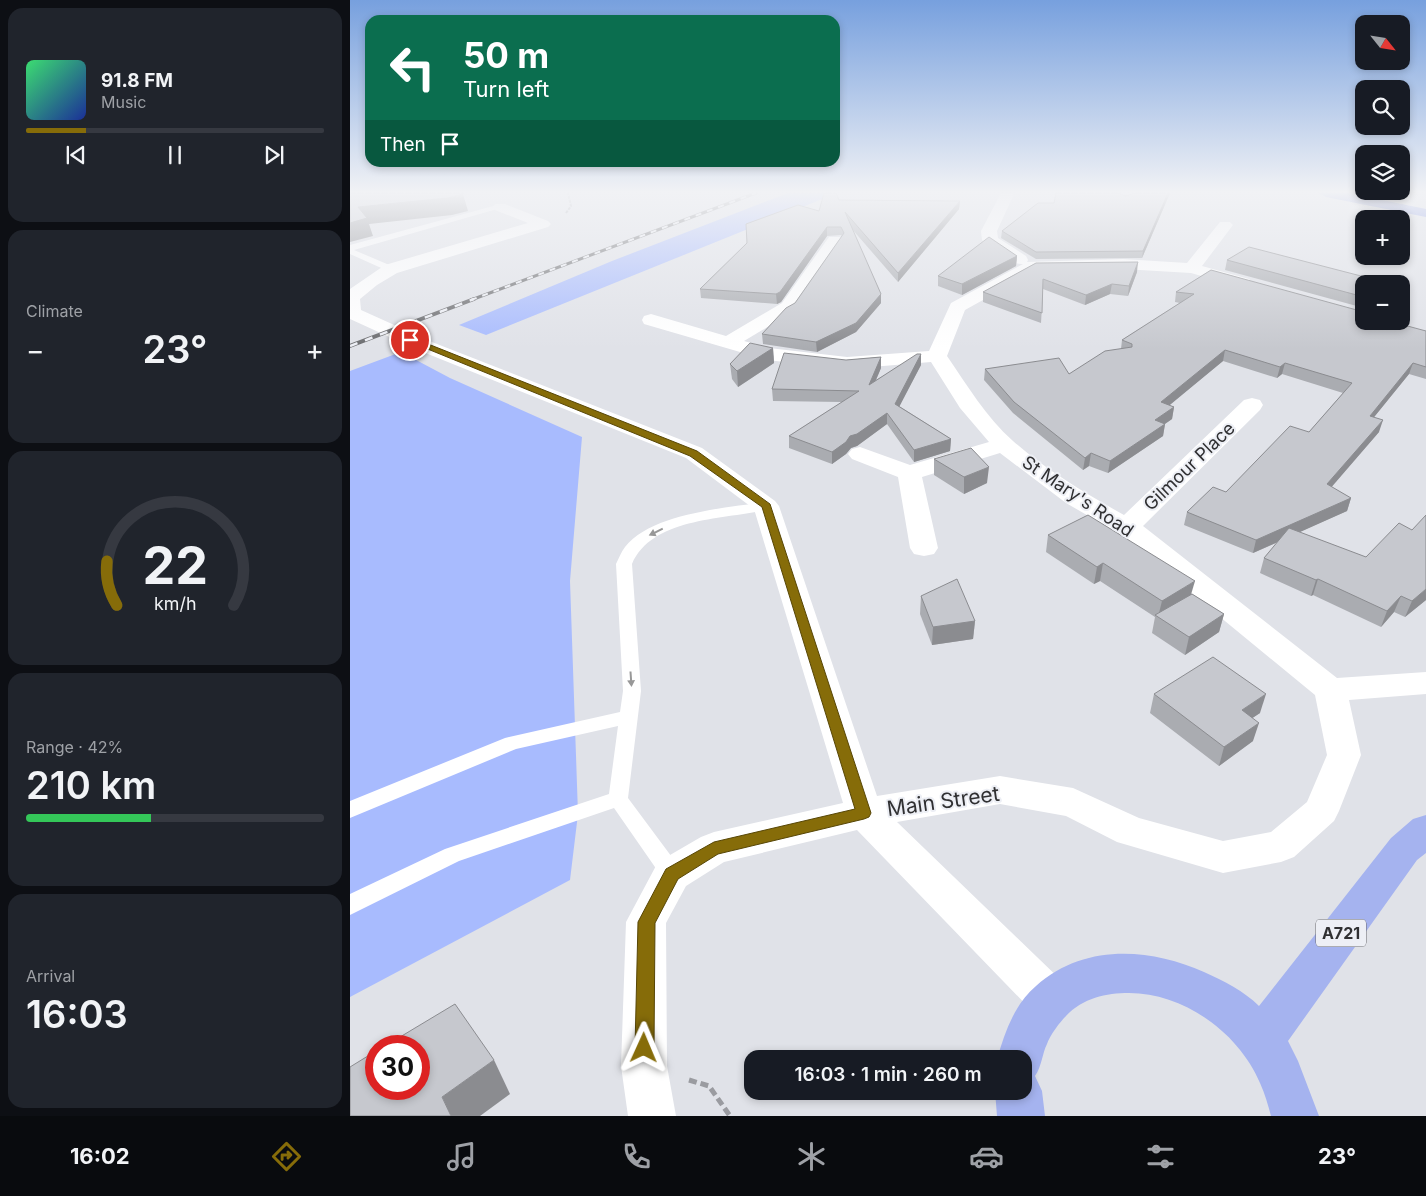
<!DOCTYPE html>
<meta charset="utf-8">
<style>
body{margin:0;font-family:Inter,sans-serif;background:#20242c;color:#f1f3f6;height:100vh;display:flex;flex-direction:column;font-size:19px;white-space:nowrap}
*{box-sizing:border-box;margin:0}
p{font-size:16px;color:#9ea1a6}
.icon{flex:none;width:28px;height:28px;fill:none;stroke:currentColor;stroke-width:2;stroke-linecap:round;stroke-linejoin:round}
.map{position:relative;flex:1;overflow:hidden}
.panel{display:flex;flex-direction:column;gap:8px;padding:8px;background:#0d0f14;width:350px}
.panel>*{flex:none}
.guide{position:absolute;left:15px;top:15px;width:475px;height:152px;border-radius:15px;box-shadow:0 2px 8px #0003;background:#0b6e4f;color:#fff;overflow:hidden}
.needle{width:32px;rotate:120deg}
.fabs{position:absolute;left:1005px;top:15px;display:grid;gap:10px}
.fabs a{display:grid;place-items:center;width:55px;height:55px;border-radius:10px;background:#171b24;box-shadow:0 2px 8px #0003;font-size:25px}
.speed{position:absolute;left:15px;top:1035px;display:flex;gap:10px;font-size:25px;font-weight:700;text-align:center}
.speed>*{display:grid;place-content:center;width:65px;height:65px;border-radius:50%;background:#171b24;box-shadow:0 2px 8px #0003;line-height:1}
.speed .limit{border:8px solid #d22;background:#fff;color:#111}
.pin{position:absolute;display:grid;place-items:center;width:42px;height:42px;color:#fff;margin:-21px;border:2px solid #fff;border-radius:50%;box-shadow:0 1px 5px #0007}
.me{position:absolute;width:55px;margin:-28px;rotate:1deg;stroke-linejoin:round;filter:drop-shadow(0 0 4px #0008)}
.turn{display:flex;align-items:center;gap:18px;height:105px;padding:0 15px;font-size:22px}
.turn .icon{width:65px;height:65px;stroke-width:2.5}
.turn b{display:block;font-size:35px;line-height:42px}
.then{display:flex;align-items:center;height:48px;padding:0 15px;background:#0003;gap:10px;font-size:19px}
.big{font-size:38px;font-weight:600;line-height:1.1}
.panel .widget{flex:1;display:flex;flex-direction:column;justify-content:center;gap:8px;min-width:0;padding:0 18px;border-radius:15px;background:#20242c}
.panel .dial{align-items:center;gap:0}
.dial svg{height:130px;overflow:visible;fill:none;stroke:#363941;stroke-width:7;stroke-linecap:round;text-anchor:middle}
.dial text{fill:#f1f3f6;stroke:none}
.song{display:flex;align-items:center;gap:15px}
.cover{width:60px;height:60px;border-radius:8px;background:linear-gradient(135deg,hsl(140 70% 55%),hsl(230 70% 35%))}
.played{height:5px;border-radius:2px;background:linear-gradient(90deg,#866c09 20%,#363941 20%)}
.keys{display:flex;justify-content:space-around;direction:ltr}
.heat{display:flex;justify-content:space-between;align-items:center;font-size:28px;direction:ltr}
.charge{height:8px;border-radius:4px;background:linear-gradient(90deg,#34c759 42%,#363941 0)}
.trip{position:absolute;left:394px;top:1050px;width:288px;height:50px;border-radius:15px;background:#171b24;box-shadow:0 2px 8px #0003;font-weight:600;line-height:50px;text-align:center}
.menu{display:flex;height:80px;justify-content:space-around;align-items:center;background:#090b0e;color:#9ea1a6}
.menu .icon{width:35px;height:35px}
.menu .on{color:#866c09}
.menu b{font-size:22px;color:#f1f3f6}
main{display:flex;flex:1;min-height:0}
.map>svg:first-child{display:block}
.green{fill:#a8bbfe}
.lines{fill:none;stroke-linecap:round;stroke-linejoin:round}
.path-far1{stroke:#9a9ba0;stroke-width:2;stroke-dasharray:3 1;stroke-linecap:butt}
.path{stroke:#9a9ba0;stroke-width:5;stroke-dasharray:8 4;stroke-linecap:butt}
.lane{fill:#fff;fill-rule:evenodd}
.street{fill:#fff;fill-rule:evenodd}
.primary{fill:#a5b3ef;fill-rule:evenodd}
.highway{fill:#6980e4;fill-rule:evenodd}
.rail-far1-casing{stroke:#6b6c6f;stroke-width:3}
.rail-casing{stroke:#6b6c6f;stroke-width:4}
.rail-far1{stroke:#edeff5;stroke-width:2;stroke-dasharray:6;stroke-linecap:butt}
.rail{stroke:#edeff5;stroke-width:2.5;stroke-dasharray:8;stroke-linecap:butt}
.wall{fill:#aaacb1}
.shaded-wall{fill:#8b8c90}
.building{fill:#c6c8ce;stroke:#8b8c90}
.oneway{fill:#989898}
.route{fill:#866c09;stroke:#574606}
.labels{text-anchor:middle;dominant-baseline:central;stroke-width:4;stroke-linejoin:round;paint-order:stroke}
.shield{fill:#edeff5;stroke:#69696c;stroke-width:1}
.shield-label{font-size:16px;font-weight:bold;fill:#303032}
.street-label{font-size:18px;fill:#303032;stroke:#edeff5}
.near-street-label{font-size:21px;fill:#303032;stroke:#edeff5}
</style>
<main>
<section class="panel">
<div class="widget">
<div class="song"><i class="cover"></i><div><b>91.8 FM</b><p>Music</p></div></div>
<div class="played"></div>
<div class="keys"><svg class="icon" aria-label="previous" viewBox="0 0 24 24"><path d="M18 5L8 12l10 7zM5 5v14"/></svg><svg class="icon" aria-label="pause" viewBox="0 0 24 24"><path d="M8 5v14M16 5v14"/></svg><svg class="icon" aria-label="next" viewBox="0 0 24 24"><path d="M6 5l10 7-10 7zM19 5v14"/></svg></div>
</div>
<div class="widget"><p>Climate</p>
<div class="heat"><a>−</a><b class="big">23°</b><a>+</a></div>
</div>
<div class="widget dial"><svg viewBox="0 0 100 80">
<path d="M14 69A42 42 0 1 1 86 69"/>
<path d="M14 69A42 42 0 0 1 8 42" stroke="#866c09"/>
<text x="50" y="56" font-size="32" font-weight="700">22</text>
<text x="50" y="72" font-size="11">km/h</text>
</svg></div>
<div class="widget"><p>Range · 42%</p><b class="big">210 km</b><div class="charge"></div></div>
<div class="widget"><p>Arrival</p><b class="big">16:03</b></div>
</section>
<div class="map">
<svg width="1076" height="1116" viewBox="0 0 1076 1116">
<rect width="100%" height="100%" fill="#e0e2e8"/>
<g class="green">
<path d="M438,193H487L136,335L109,325L262,261Z"/>
<path d="M51,352L100,378L232,437L220,581L228,814L220,880L0,997V371Z"/>
</g>
<g class="lines">
<path class="path-far1" d="M216,213L221,206L218,193"/>
<path class="path" d="M339,1080L359,1086L380,1116"/>
<g class="lane">
<path d="M147,205L154,207L4,250L44,267V271H38L0,254V245Z"/>
<path d="M416,502L421,503L423,506L421,509C377,520 303,516 282,564L291,691L278,798L330,868L333,874L330,880L322,883L314,880L264,808L109,861L0,915V894L95,849L259,794L268,726L166,749L0,818V801L155,738L270,712L273,691L266,564C269,558 271,552 275,547C302,513 376,508 416,502Z"/>
</g>
<path class="street" d="M651,193L664,194L647,231L648,238L676,256L678,260L677,262L773,259L837,263L870,222H880L883,225L852,266L899,279L902,283L899,287L893,288L841,273L773,269L685,271L615,310L597,356C617,385 636,417 663,441C696,470 736,494 774,515L894,400L902,398L910,400L913,405L910,410L793,526L987,678L1076,672V694L999,700L1011,755L989,811L984,821L944,857L931,862L873,873L767,842L716,816L650,804L547,822L716,985L723,1000L716,1015L701,1021L686,1015L507,830L374,862L336,886L316,923L317,1066L326,1116H278L271,1066L276,922L308,862L351,837L364,832L493,803L404,509L336,458L68,350L0,319V289L35,265L178,223L145,210L143,207L145,204H155L198,221L201,224L198,227L47,273L27,285L10,299L11,310L82,342L352,448L425,501L429,506L527,796L650,776L723,788L789,818L873,841L921,832L957,802L977,755L965,695L768,533L716,503L650,453L572,477L588,548L584,554L574,556L564,554L560,548L548,477L502,459L498,454L502,449L510,447L560,465L639,442L610,408L581,362L497,369L417,360L294,324L292,320L294,316L301,314L376,336L432,303L479,237H491L493,240L444,311L394,341L419,348L497,357L579,351L601,303L673,264C660,265 640,250 632,240L631,231Z"/>
<path class="primary" d="M1076,815V853L1067,860L938,1041L948,1061L969,1116H921C918,1105 915,1094 910,1083C889,1033 834,993 779,993C756,993 733,998 716,1016C710,1022 700,1035 697,1044C692,1054 692,1066 685,1076L692,1091L695,1116H647L645,1091H672V1059H647C655,1032 664,1005 686,986C734,943 800,948 854,972C874,981 894,991 909,1006L1041,838L1063,819Z"/>
<path class="highway" d="M969,193H998L1076,209V217L976,197Z"/>
<defs>
<path id="rail-far1" d="M121,300L406,193"/>
<path id="rail" d="M0,346L124,299"/>
</defs>
<use href="#rail-far1" class="rail-far1-casing"/>
<use href="#rail" class="rail-casing"/>
<use href="#rail-far1" class="rail-far1"/>
<use href="#rail" class="rail"/>
</g>
<g class="wall">
<path d="M820,193L792,258L686,259L651,238L652,231L704,203Z"/>
<path d="M489,200L610,201L609,209L548,282L502,229L531,303L506,332L467,352L413,344L412,334L445,303L492,236L491,235L477,236L431,302L427,304L351,298L350,289L469,211Z"/>
<path d="M667,256L666,266L612,295L588,286V276Z"/>
<path d="M877,260L1014,284V308L875,270Z"/>
<path d="M686,263L787,272L778,296L760,294L735,305L693,289L691,323L633,302V292Z"/>
<path d="M861,270L1014,321L1076,331V379L1059,374L1024,417L1029,432L981,487L1001,498L997,511L949,532L1076,600L1055,617L1044,612L1031,627L963,595L961,596L910,573L914,558L928,542L903,553L834,525L837,512L876,492L959,432L993,393L932,374L927,378L873,361L819,405L824,407L822,419L815,424L813,436L758,473L739,466L733,470L663,413L634,380L635,369L719,374L771,349L772,340L830,303L825,302L826,292Z"/>
<path d="M423,348L424,363L388,387L382,379L380,364Z"/>
<path d="M571,354V365L549,406L601,439L600,451L564,462L537,424L507,446L501,448L496,454L482,464L439,448V436L492,402L423,401L422,389L496,360L531,357V368L526,380Z"/>
<path d="M584,459L637,483L614,494L584,475Z"/>
<path d="M698,535L842,594L874,614L869,632L835,655L802,633L805,617L750,581L744,584L696,552Z"/>
<path d="M571,596L625,621L623,639L582,645L570,614Z"/>
<path d="M804,694L910,713L902,718L903,741L869,766L800,713Z"/>
</g>
<g class="shaded-wall">
<path d="M818,193H820L792,258L793,251Z"/>
<path d="M113,194L118,211L102,215L19,224L23,236L0,242V223L8,207Z"/>
<path d="M610,201L609,209L548,282V273Z"/>
<path d="M477,227V236L431,302L427,304L426,294Z"/>
<path d="M667,256L666,266L612,295V284Z"/>
<path d="M788,262L787,272L778,296L779,286Z"/>
<path d="M762,284L760,294L735,305L736,295Z"/>
<path d="M1060,288L1057,299L1051,304V296Z"/>
<path d="M531,294V303L506,332L467,352L466,342Z"/>
<path d="M423,348L424,363L388,387L387,371Z"/>
<path d="M875,350L873,361L809,414L811,402Z"/>
<path d="M571,354V365L545,415V404Z"/>
<path d="M531,357V368L519,396V385Z"/>
<path d="M935,363L932,374L927,378L930,367Z"/>
<path d="M1063,363L1059,374L1016,427L1020,416Z"/>
<path d="M824,407L822,419L803,432L805,420Z"/>
<path d="M537,413V424L507,446L501,448L496,454L482,464V452L500,436Z"/>
<path d="M1033,420L1029,432L973,497L977,484Z"/>
<path d="M815,424L813,436L758,473L760,461Z"/>
<path d="M601,439L600,451L564,462V450Z"/>
<path d="M741,453L739,466L733,470L735,458Z"/>
<path d="M639,467L637,483L614,494V477Z"/>
<path d="M1001,498L997,511L903,553L906,540Z"/>
<path d="M753,563L750,581L744,584L747,567Z"/>
<path d="M968,579L963,595L961,596L966,580Z"/>
<path d="M845,581L840,598L808,617L812,601Z"/>
<path d="M1076,589V600L1055,617L1062,601Z"/>
<path d="M1051,596L1044,612L1031,627L1037,611Z"/>
<path d="M874,614L869,632L835,655L839,637Z"/>
<path d="M625,621L623,639L582,645L583,627Z"/>
<path d="M916,694L910,713L886,729L892,710Z"/>
<path d="M909,723L903,741L869,766L874,747Z"/>
<path d="M144,1060L160,1094L130,1116H101L92,1097Z"/>
</g>
<g class="building">
<path d="M0,193H113V194L97,198L8,207L17,218L0,223Z"/>
<path d="M474,193H486L489,200L610,201L548,273L495,212L531,294L506,323L466,342L412,334L436,308L445,303L494,233L491,227H477L430,292L426,294L350,289L397,243L396,224L448,205L469,211Z"/>
<path d="M706,193H768L775,196L786,193H818L793,251L686,252L652,231L688,203H704Z"/>
<path d="M639,237L667,256L612,284L588,276Z"/>
<path d="M899,247L1042,284H1014V297L877,260Z"/>
<path d="M788,262L779,286L762,284L736,295L693,279L692,313L633,292L686,263Z"/>
<path d="M861,270L1014,312V321H1039L1076,331V367L1063,363L1020,416L1033,420L977,484L1001,498L906,540L837,512L863,487L876,492L940,426L959,432L1002,383L935,363L930,367L875,350L811,402L824,407L805,420L815,424L760,461L741,453L735,458L664,402L635,369L709,358L719,374L755,351L782,347V344L772,340L844,294L826,292Z"/>
<path d="M1051,286L1060,288L1051,296Z"/>
<path d="M400,343L423,348L387,371L380,364Z"/>
<path d="M434,353L496,360L531,357L519,385L567,354H571L545,404L601,439L564,450L537,413L507,434L500,436L496,442L482,452L439,436L509,391L422,389Z"/>
<path d="M621,448L639,467L614,477L584,459Z"/>
<path d="M738,515L845,581L812,601L753,563L747,567L698,535Z"/>
<path d="M1076,515V589L1062,601L1051,596L1037,611L968,579L966,580L914,558L939,528L1016,557L1049,523L1062,530Z"/>
<path d="M607,579L625,621L583,627L571,596Z"/>
<path d="M842,594L874,614L839,637L805,615Z"/>
<path d="M863,657L916,694L892,710L909,723L874,747L804,694Z"/>
<path d="M105,1004L144,1060L92,1097L101,1116H0V1067L26,1051V1089H69V1046H35Z"/>
</g>
<defs><path id="oneway-solid" d="M-6-.8H1V-3.2L6.5 0L1 3.2V.8H-6Z" transform="scale(1.25)"/></defs>
<g class="oneway">
<use href="#oneway-solid" transform="translate(306 532) rotate(154)"/>
<use href="#oneway-solid" transform="translate(281 679) rotate(86)"/>
</g>
<linearGradient id="sky" x2="0" y2="1"><stop stop-color="#77a0de"/><stop offset="0.55" stop-color="#f1f2f5"/><stop offset="1" stop-color="#f1f2f5" stop-opacity="0"/></linearGradient>
<rect width="1076" height="349" fill="url(#sky)"/>
<path class="route" d="M58,338H63L347,451L420,504L521,813L519,817L514,819L368,854L328,879L305,923L304,1048L301,1054L294,1057L288,1054L285,1048L288,922L316,869L364,842L505,809L412,507L340,456L58,341Z"/>
<g class="labels">
<rect class="shield" x="966" y="919.5" width="50" height="27" rx="4"/>
<g class="shield-label">
<text x="991" y="933">A721</text>
</g>
<g class="street-label">
<text transform="translate(839 466) rotate(-44)">Gilmour Place</text>
<text transform="translate(728 496) rotate(34)">St Mary's Road</text>
</g>
<g class="near-street-label">
<text transform="translate(593 801) rotate(-8)">Main Street</text>
</g>
</g>
</svg>
<div class="fabs">
<a><svg class="needle" viewBox="-14 -14 28 28"><path d="M0-13l5 13h-10z" fill="#e53935"/><path d="M0 13l5-13h-10z" fill="#9ea1a6"/></svg></a>
<a><svg class="icon" aria-label="search" viewBox="0 0 24 24"><circle cx="10" cy="10" r="6"/><path d="M15 15l6 6"/></svg></a>
<a><svg class="icon" aria-label="layers" viewBox="0 0 24 24"><path d="M12 4l9 5-9 5-9-5zM3 14l9 5 9-5"/></svg></a>
<a>+</a>
<a>−</a>
</div>
<div class="speed"><div class="limit">30</div></div>
<div class="pin" style="left:60px;top:340px;background:#d93025"><svg class="icon" aria-label="arrive" viewBox="0 0 24 24"><path d="M6 21V4h12l-3 4 3 4H6"/></svg></div>
<svg class="me" style="left:294px;top:1048px" viewBox="-20 -20 40 40"><path d="M0-17L14 15 0 8-14 15z" fill="#866c09" stroke="#fff" stroke-width="4"/></svg>
<div class="trip">16:03 · 1 min · 260 m</div>
<div class="guide">
<div class="turn"><svg class="icon" aria-label="left" viewBox="0 0 24 24"><path d="M17 20v-9H6M10 6l-5 5 5 5"/></svg><div><b>50 m</b>Turn left</div></div>
<div class="then">Then<svg class="icon" aria-label="arrive" viewBox="0 0 24 24"><path d="M6 21V4h12l-3 4 3 4H6"/></svg></div>
</div>
</div>
</main>
<nav class="menu">
<b>16:02</b>
<svg class="icon on" aria-label="directions" viewBox="0 0 24 24"><path d="M12 3l9 9-9 9-9-9zM9 14v-3h6M13 9l2 2-2 2"/></svg>
<svg class="icon" aria-label="music" viewBox="0 0 24 24"><path d="M9 18V5l10-2v13"/><circle cx="6" cy="18" r="3"/><circle cx="16" cy="16" r="3"/></svg>
<svg class="icon" aria-label="phone" viewBox="0 0 24 24"><path d="M5 4h4l2 5-3 2q2 4 5 5l2-3 5 2v4C11 20 4 13 5 4z"/></svg>
<svg class="icon" aria-label="climate" viewBox="0 0 24 24"><path d="M12 3v18M4 7l16 10M4 17L20 7"/></svg>
<svg class="icon" aria-label="car" viewBox="0 0 24 24"><path d="M5 17H2v-5l4-1 3-4h7l3 4 3 1v5h-3M9 17h6M6 11h13"/><circle cx="7" cy="17" r="2"/><circle cx="17" cy="17" r="2"/></svg>
<svg class="icon" aria-label="filters" viewBox="0 0 24 24"><path d="M4 7h16M4 17h16"/><circle cx="9" cy="7" r="2"/><circle cx="15" cy="17" r="2"/></svg>
<b>23°</b>
</nav>
